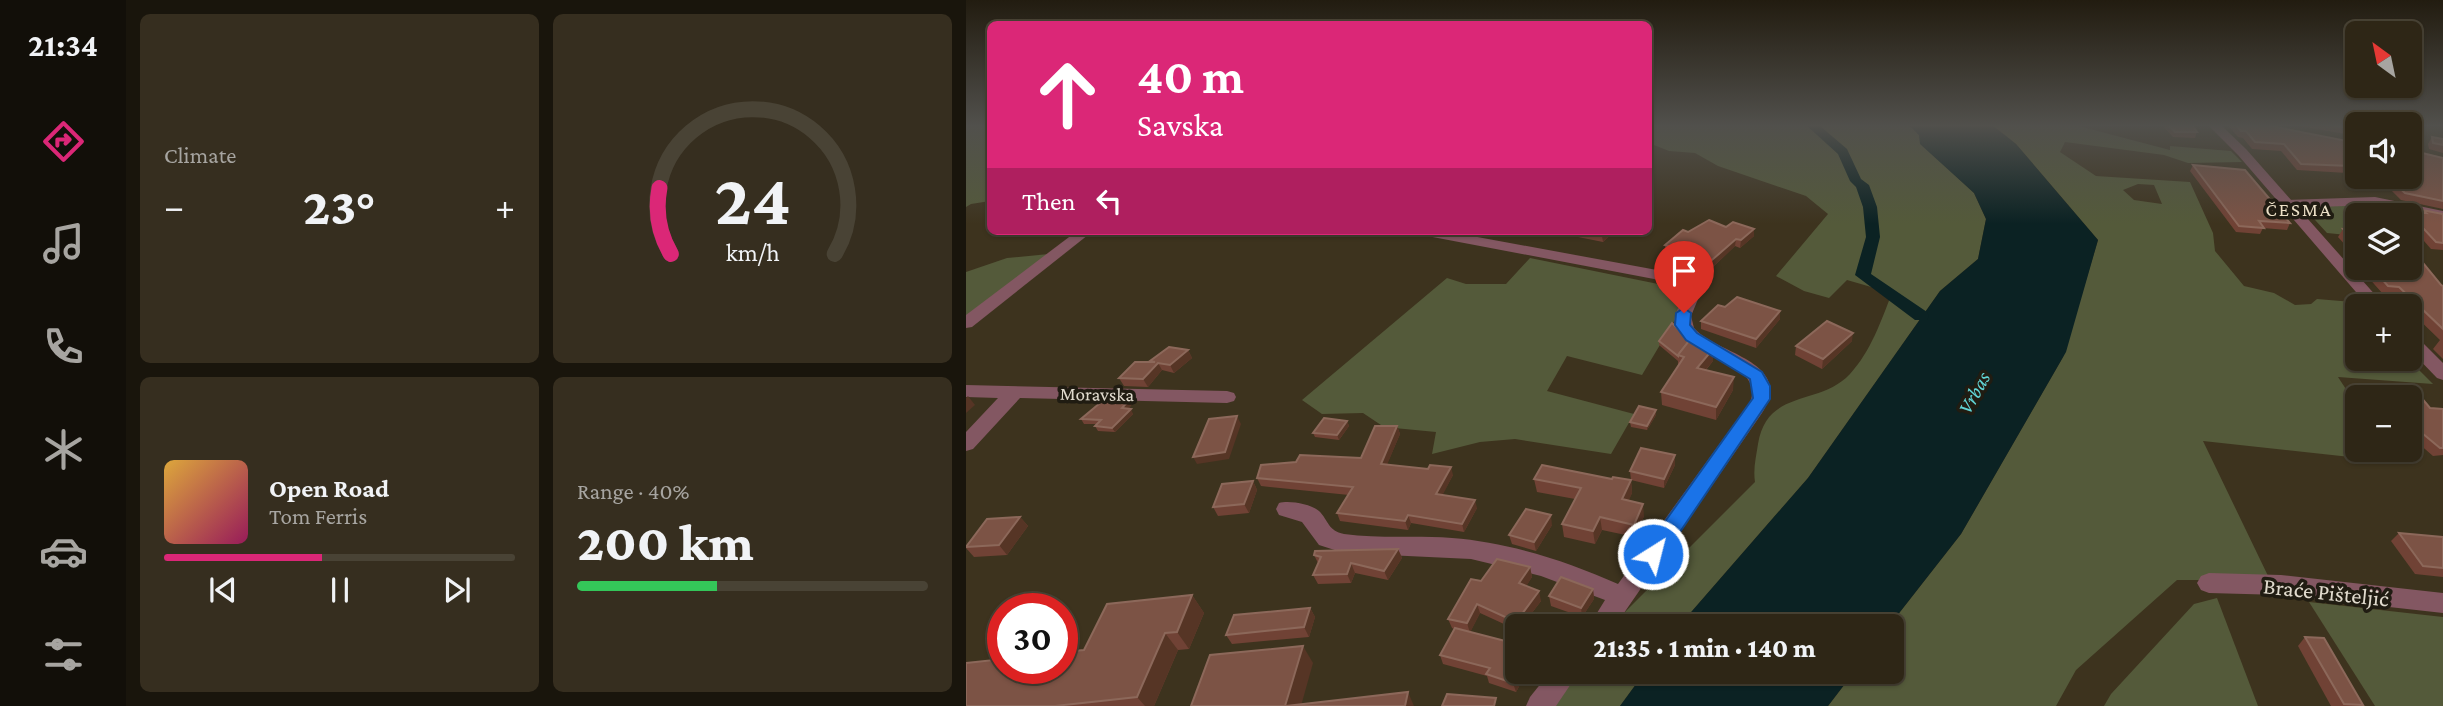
<!DOCTYPE html>
<meta charset="utf-8">
<style>
body{margin:0;font-family:"Crimson Pro",serif;background:#362e1f;color:#f1f3f6;height:100vh;display:flex;flex-direction:column;font-size:26px;white-space:nowrap}
*{box-sizing:border-box;margin:0}
p{font-size:23px;color:#a7a5a1}
.icon{flex:none;width:38px;height:38px;fill:none;stroke:currentColor;stroke-width:2;stroke-linecap:round;stroke-linejoin:round}
.map{position:relative;flex:1;overflow:hidden}
.details{display:flex;flex-direction:column;gap:14px;padding:14px;background:#19150c;width:840px}
.details>*{flex:none}
.banner{position:absolute;left:21px;top:21px;width:665px;height:214px;border-radius:10px;box-shadow:0 2px 5px #0004,0 0 0 2px #494335;background:#db2777;color:#fff;overflow:hidden}
.needle{width:46px;rotate:327deg}
.fabs{position:absolute;left:1379px;top:21px;display:grid;gap:14px}
.fabs a{display:grid;place-items:center;width:77px;height:77px;border-radius:10px;background:#2e2616;box-shadow:0 2px 5px #0004,0 0 0 2px #494335;font-size:35px}
.speed{position:absolute;left:21px;top:593px;display:flex;gap:14px;font-size:35px;font-weight:700;text-align:center}
.speed>*{display:grid;place-content:center;width:91px;height:91px;border-radius:50%;background:#2e2616;box-shadow:0 2px 5px #0004,0 0 0 2px #494335;line-height:1}
.speed .limit{border:10px solid #d22;background:#fff;color:#111}
.pin{position:absolute;display:grid;place-items:center;width:60px;height:60px;color:#fff;margin:-72px -30px;border-radius:50% 50% 50% 0;rotate:-45deg;box-shadow:0 0 7px #0007}
.pin .icon{rotate:45deg}
.me{position:absolute;width:77px;margin:-38px;rotate:36deg;stroke-linejoin:round;filter:drop-shadow(0 0 5px #0008)}
.turn{display:flex;align-items:center;gap:24px;height:147px;padding:0 35px;font-size:32px}
.turn .icon{width:91px;height:91px;stroke-width:2.5}
.turn b{display:block;font-size:49px;line-height:60px}
.then{display:flex;align-items:center;height:66px;padding:0 35px;background:#0003;gap:14px;font-size:26px}
.big{font-size:52px;font-weight:800;line-height:1.1}
.details .card{flex:1;display:flex;flex-direction:column;justify-content:center;gap:10px;min-width:0;padding:0 24px;border-radius:10px;background:#362e1f}
.details .dial{align-items:center;gap:0}
.dial svg{height:182px;overflow:visible;fill:none;stroke:#494335;stroke-width:7;stroke-linecap:round;text-anchor:middle}
.dial text{fill:#f1f3f6;stroke:none}
.song{display:flex;align-items:center;gap:21px}
.cover{width:84px;height:84px;border-radius:10px;background:linear-gradient(135deg,hsl(40 70% 55%),hsl(330 70% 35%))}
.played{height:7px;border-radius:4px;background:linear-gradient(90deg,#db2777 45%,#494335 45%)}
.keys{display:flex;justify-content:space-around;direction:ltr}
.heat{display:flex;justify-content:space-between;align-items:center;font-size:38px;direction:ltr}
.charge{height:10px;border-radius:5px;background:linear-gradient(90deg,#34c759 40%,#494335 0)}
.details .tiles{flex:1;display:grid;gap:14px;grid-template-columns:repeat(2,1fr)}
.trip{position:absolute;left:539px;top:614px;width:399px;height:70px;border-radius:10px;background:#2e2616;box-shadow:0 2px 5px #0004,0 0 0 2px #494335;font-weight:800;line-height:70px;text-align:center}
main{display:flex;flex:1;min-height:0}
.tabs{display:flex;flex-direction:column;width:126px;justify-content:space-around;align-items:center;background:#120f09;color:#a7a5a1}
.tabs .icon{width:49px;height:49px}
.tabs .on{color:#db2777}
.tabs b{font-size:32px;color:#f1f3f6}
.map>svg:first-child{display:block}
.green{fill:#545a3a;fill-rule:evenodd}
.water{fill:#0b2223}
.lines{fill:none;stroke-linecap:round;stroke-linejoin:round}
.canal{fill:#0b2223;fill-rule:evenodd}
.minor{fill:#835762;fill-rule:evenodd}
.tertiary{fill:#835762;fill-rule:evenodd}
.wall{fill:#704235}
.shaded-wall{fill:#563525}
.building{fill:#7c5345;stroke:#8c685a;stroke-width:2}
.route{fill:#1a73e8;stroke:#114b97;stroke-width:2}
.labels{text-anchor:middle;dominant-baseline:central;stroke-width:7;stroke-linejoin:round;paint-order:stroke}
.far-quarter-label{font-size:19px;letter-spacing:2px;fill:#ece0c7;stroke:#201c12}
.street-label{font-size:19px;fill:#e1dbce;stroke:#201c12}
.water-label{font-size:21px;font-style:italic;fill:#61d4d5;stroke:#201c12}
.near-street-label{font-size:23px;fill:#e1dbce;stroke:#201c12}
</style>
<main>
<nav class="tabs">
<b>21:34</b>
<svg class="icon on" aria-label="directions" viewBox="0 0 24 24"><path d="M12 3l9 9-9 9-9-9zM9 14v-3h6M13 9l2 2-2 2"/></svg>
<svg class="icon" aria-label="music" viewBox="0 0 24 24"><path d="M9 18V5l10-2v13"/><circle cx="6" cy="18" r="3"/><circle cx="16" cy="16" r="3"/></svg>
<svg class="icon" aria-label="phone" viewBox="0 0 24 24"><path d="M5 4h4l2 5-3 2q2 4 5 5l2-3 5 2v4C11 20 4 13 5 4z"/></svg>
<svg class="icon" aria-label="climate" viewBox="0 0 24 24"><path d="M12 3v18M4 7l16 10M4 17L20 7"/></svg>
<svg class="icon" aria-label="car" viewBox="0 0 24 24"><path d="M5 17H2v-5l4-1 3-4h7l3 4 3 1v5h-3M9 17h6M6 11h13"/><circle cx="7" cy="17" r="2"/><circle cx="17" cy="17" r="2"/></svg>
<svg class="icon" aria-label="filters" viewBox="0 0 24 24"><path d="M4 7h16M4 17h16"/><circle cx="9" cy="7" r="2"/><circle cx="15" cy="17" r="2"/></svg>
</nav>
<section class="details">
<div class="tiles">
<div class="card"><p>Climate</p>
<div class="heat"><a>−</a><b class="big">23°</b><a>+</a></div>
</div>
<div class="card dial"><svg viewBox="0 0 100 80">
<path d="M14 69A42 42 0 1 1 86 69"/>
<path d="M14 69A42 42 0 0 1 9 40" stroke="#db2777"/>
<text x="50" y="56" font-size="32" font-weight="700">24</text>
<text x="50" y="72" font-size="11">km/h</text>
</svg></div>
<div class="card">
<div class="song"><i class="cover"></i><div><b>Open Road</b><p>Tom Ferris</p></div></div>
<div class="played"></div>
<div class="keys"><svg class="icon" aria-label="previous" viewBox="0 0 24 24"><path d="M18 5L8 12l10 7zM5 5v14"/></svg><svg class="icon" aria-label="pause" viewBox="0 0 24 24"><path d="M8 5v14M16 5v14"/></svg><svg class="icon" aria-label="next" viewBox="0 0 24 24"><path d="M6 5l10 7-10 7zM19 5v14"/></svg></div>
</div>
<div class="card"><p>Range · 40%</p><b class="big">200 km</b><div class="charge"></div></div>
</div>
</section>
<div class="map">
<svg width="1477" height="706" viewBox="0 0 1477 706">
<rect width="100%" height="100%" fill="#3d331e"/>
<g class="green">
<path d="M0,125H24V201L5,204L0,207Z"/>
<path d="M683,125H943L953,135L955,144L1008,193L1020,219L1012,259L974,291L842,478L713,626H645L789,482C787,469 790,457 792,444C801,388 853,407 884,374C905,351 915,321 926,293L881,280L863,298L838,291L810,276L862,214L840,196L752,166L729,153L703,151L683,143Z"/>
<path d="M1026,125H1109L1204,150V146L1265,151L1276,162L1222,163L1198,155L1099,142L1094,152L1130,176L1224,182L1247,233L1249,251L1278,286L1308,293L1329,305L1345,304L1351,299L1387,302L1391,306V359H1442L1467,384L1372,377L1391,406V450H1421L1430,462L1237,441L1304,580H1211L1110,670L1090,706H862L888,672H926V626H923L995,534L1097,357L1132,240L1050,144ZM1172,184L1188,185L1196,204L1168,200L1157,190Z"/>
<path d="M1385,203L1395,215H1391V236L1361,233L1339,209Z"/>
<path d="M83,254L0,317V272L41,258Z"/>
<path d="M564,258L707,287L715,294L716,308L676,375L601,356L581,391L668,414L645,454L549,439L514,442L466,454L470,432L418,427L397,413L356,414L336,400L481,278L500,284H540Z"/>
<path d="M1251,598L1292,706H1138L1145,694L1228,604Z"/>
<path d="M1343,602L1477,617V706H1409Z"/>
<path d="M608,672H679L654,706H582Z"/>
</g>
<g class="water">
<path d="M943,125H1026L1050,144L1132,240L1100,352L995,534L923,626H713L842,478L974,291L1012,259L1020,219L1008,193L954,144L953,135Z"/>
<path d="M679,672H888L862,706H654Z"/>
</g>
<g class="lines">
<path class="canal" d="M840,125H853L881,149L895,179L903,185L911,207L914,237L905,274L961,312L963,316L961,320H949L889,275L900,237L897,207L890,187L884,181L872,154Z"/>
<g class="minor">
<path d="M1409,197L1477,211V219L1409,205L1320,208L1313,204L1320,200Z"/>
<path d="M111,231H127L6,327L0,328V315Z"/>
<path d="M449,231H479L691,270L726,281L735,292L725,316L728,328C752,355 829,361 796,413L649,626H623L639,600L575,576L505,559L378,553L353,545L336,522L313,515L310,509L313,503C323,500 345,504 353,511C363,521 362,531 378,534C414,539 450,535 486,538C541,542 601,561 652,584L784,402C801,362 717,356 709,324C706,314 717,302 719,293L714,287L688,279L456,235Z"/>
<path d="M0,385L261,391L268,393L270,397L268,401L261,403L54,398L7,449L0,451V432L32,398L0,397Z"/>
<path d="M1243,573L1315,575L1477,593V613L1315,595L1243,593L1235,590L1231,583L1235,576Z"/>
<path d="M584,672H613L590,706H560L564,697Z"/>
</g>
<g class="tertiary">
<path d="M1242,125H1255L1280,149L1419,306H1402L1272,155Z"/>
<path d="M1444,335L1450,336L1477,363V380L1471,378L1444,350Z"/>
</g>
</g>
<g class="wall">
<path d="M1196,125H1226L1231,132L1229,138L1207,137Z"/>
<path d="M1262,125H1300L1391,143V177H1444L1477,158V209L1435,200L1425,190L1391,186L1381,173L1331,170L1315,151L1286,149L1277,138L1272,137Z"/>
<path d="M1327,125H1391V136Z"/>
<path d="M1466,137L1477,139V153L1463,149L1462,144Z"/>
<path d="M1227,165L1324,223L1321,230L1297,228L1294,234L1270,232L1224,171Z"/>
<path d="M1456,210L1477,214V250L1465,249L1444,225V215H1440L1442,212L1454,213Z"/>
<path d="M760,227L788,236L774,248L769,246L746,268L699,252V245L722,232Z"/>
<path d="M1377,229L1391,230V258L1372,237Z"/>
<path d="M582,231H649L637,242Z"/>
<path d="M1400,268H1444L1477,286V359L1467,349L1474,340L1444,311V306H1439L1428,295L1417,294L1400,275L1403,271Z"/>
<path d="M759,307L814,311V319L790,348L735,329V321Z"/>
<path d="M693,341L747,361L740,370L767,390L750,420L696,405L695,392L712,366V361L693,345Z"/>
<path d="M886,341L856,369L829,355L830,346Z"/>
<path d="M222,350L226,358L208,373L196,370L182,387L158,386L153,378L185,362Z"/>
<path d="M1417,392L1454,396L1464,408L1477,409V455L1467,456L1444,436V397H1413Z"/>
<path d="M167,403L162,409L167,414L149,432L132,431L129,426L131,424H118L115,419Z"/>
<path d="M690,415L681,430L665,427L664,422Z"/>
<path d="M381,421L383,426L373,440L349,437L347,433Z"/>
<path d="M431,426L434,434L421,464L487,475L476,495L511,508L498,532L445,523L442,530L374,521L371,513L383,495L295,486L291,478L395,458Z"/>
<path d="M709,465L698,488L665,480L666,493L662,501L678,516L669,537L636,530L629,544L598,537L596,524L609,499L571,492L568,479L665,480L664,471Z"/>
<path d="M287,481L291,490L283,513L252,516L247,507Z"/>
<path d="M54,517L62,526L41,555L8,557L0,548V546Z"/>
<path d="M586,525L570,551L546,544L543,535Z"/>
<path d="M1433,533L1477,537V577L1449,574L1425,541Z"/>
<path d="M432,549L436,558L422,580L389,573L385,583L352,584L347,575L352,563L348,555Z"/>
<path d="M564,567L566,577L560,586L575,601L556,626H551V630L514,613L504,632L551,672H561L550,692L523,683L521,676L477,664L474,655L488,629L486,628L482,619L515,581Z"/>
<path d="M627,589L628,599L616,617L585,606L583,596Z"/>
<path d="M226,595L238,613L223,649L212,650L188,706H0L118,650Z"/>
<path d="M344,608L349,617L343,637L266,644L260,635Z"/>
<path d="M1339,637L1397,705L1396,706H1365L1332,646Z"/>
</g>
<g class="shaded-wall">
<path d="M788,229V236L774,248L775,240Z"/>
<path d="M641,231H649L637,242L636,236Z"/>
<path d="M770,239L769,246L746,268V260Z"/>
<path d="M814,311V319L790,348V339Z"/>
<path d="M887,333L886,341L856,369L857,359Z"/>
<path d="M747,349V361L731,380V368Z"/>
<path d="M222,350L226,358L208,373L204,365Z"/>
<path d="M192,363L196,370L182,387L177,379Z"/>
<path d="M768,377L767,390L750,420V407Z"/>
<path d="M2,396L9,405L0,413V398Z"/>
<path d="M164,399L167,403L159,413L156,408Z"/>
<path d="M165,409L167,414L149,432L146,428Z"/>
<path d="M690,410V415L681,430V426Z"/>
<path d="M271,416L275,424L263,459L231,464L227,457L265,432Z"/>
<path d="M381,421L383,426L373,440L371,435Z"/>
<path d="M431,426L434,434L418,472L415,464Z"/>
<path d="M709,455V465L698,488V479Z"/>
<path d="M485,467L487,475L473,502L470,494Z"/>
<path d="M665,480L666,493L658,512L656,499Z"/>
<path d="M287,481L291,490L283,513L278,504Z"/>
<path d="M509,500L511,508L498,532L496,524Z"/>
<path d="M677,504L678,516L669,537L668,525Z"/>
<path d="M442,515L445,523L442,530L439,521Z"/>
<path d="M585,515L586,525L570,551L568,542Z"/>
<path d="M54,517L62,526L41,555L33,545Z"/>
<path d="M634,517L636,530L629,544L627,531Z"/>
<path d="M432,549L436,558L422,580L418,571Z"/>
<path d="M385,563L389,573L385,583L381,574Z"/>
<path d="M564,567L566,577L556,593L553,583Z"/>
<path d="M627,589L628,599L616,617L615,608Z"/>
<path d="M573,591L575,601L556,626H552L550,622Z"/>
<path d="M226,595L238,613L223,649L211,632Z"/>
<path d="M511,604L514,613L504,633L501,623Z"/>
<path d="M344,608L349,617L343,637L338,627Z"/>
<path d="M199,633L212,650L188,706H179L171,697Z"/>
<path d="M337,646L347,663L335,706H319Z"/>
<path d="M554,672H561L550,692L547,683Z"/>
<path d="M442,692L448,706H439Z"/>
</g>
<g class="building">
<path d="M1203,125H1226L1231,132H1209Z"/>
<path d="M1270,125H1300L1391,143V175L1385,166L1335,164L1318,144L1289,142L1280,131H1275Z"/>
<path d="M1365,125H1391V129Z"/>
<path d="M1466,137L1477,139V145L1467,143Z"/>
<path d="M1444,150L1477,158V201L1439,193L1429,184L1394,180L1392,177H1444Z"/>
<path d="M1227,165L1279,170L1324,223L1293,221L1298,228L1273,226Z"/>
<path d="M1456,210L1477,214V243L1470,242L1442,212L1460,213Z"/>
<path d="M743,220L760,227L767,222L788,229L775,240L770,239L746,260L699,245L717,230L722,232Z"/>
<path d="M1377,229L1391,230V245Z"/>
<path d="M614,231H641L636,236Z"/>
<path d="M1444,247L1475,285L1477,286V329L1433,287L1422,286L1406,268H1444Z"/>
<path d="M771,297L814,311L790,339L735,321L752,305L759,307Z"/>
<path d="M861,321L887,333L857,359L830,346Z"/>
<path d="M706,323L725,342L723,341L712,355V356L693,341Z"/>
<path d="M723,341L747,349L731,368L768,377L750,407L695,392L718,357L712,355Z"/>
<path d="M203,347L222,350L204,365L192,363L177,379L153,378L169,362H189L184,361Z"/>
<path d="M1417,392L1454,396L1464,408L1477,409V448H1474L1444,423V397H1420Z"/>
<path d="M140,398L164,399L156,408L165,409L146,428L129,426L135,420L115,419Z"/>
<path d="M673,406L690,410L681,426L664,422Z"/>
<path d="M271,416L259,452L227,457L243,419Z"/>
<path d="M358,418L381,421L371,435L347,433Z"/>
<path d="M409,426H431L415,464L462,469L464,465L485,467L470,494L509,500L496,524L442,515L439,521L371,513L387,487L291,478L295,465L330,462L334,455L395,458Z"/>
<path d="M675,448L709,455L698,479L664,471Z"/>
<path d="M576,465L646,479L647,477L665,480L656,499L677,504L668,525L634,517L627,531L596,524L615,488L568,479Z"/>
<path d="M287,481L278,504L247,507L256,484Z"/>
<path d="M560,509L585,515L568,542L543,535Z"/>
<path d="M54,517L33,545L0,547L21,519Z"/>
<path d="M1433,533L1477,537V568L1457,566Z"/>
<path d="M432,549L418,571L385,563L381,574L347,575L355,557L348,555L349,551Z"/>
<path d="M531,559L564,567L553,583L573,591L550,622L511,604L501,623L482,619L505,579L515,581Z"/>
<path d="M595,577L627,589L615,608L583,596Z"/>
<path d="M226,595L211,632L199,633L171,697L89,706H0V663L37,659V668H96V652L118,650L141,604Z"/>
<path d="M344,608L338,627L260,635L268,615Z"/>
<path d="M489,628L551,644V672H554L547,683L520,674L524,668L474,655Z"/>
<path d="M1339,637L1358,638L1397,705L1378,704Z"/>
<path d="M337,646L319,706H225L244,655Z"/>
<path d="M442,692L439,706H320Z"/>
<path d="M481,694L530,698L528,706H476Z"/>
</g>
<linearGradient id="sky" x2="0" y2="1"><stop stop-color="#221c10"/><stop offset="0.56" stop-color="#51504c"/><stop offset="1" stop-color="#51504c" stop-opacity="0"/></linearGradient>
<rect width="1477" height="224" fill="url(#sky)"/>
<path class="route" d="M718,308L725,313L724,325L731,333L796,372L804,386V399L695,560L687,562L680,560L677,554L680,548L787,398L784,379L720,340L709,325L710,313Z"/>
<g class="labels">
<g class="far-quarter-label">
<text x="1333" y="209">ČESMA</text>
</g>
<g class="street-label">
<text transform="translate(131 394) rotate(1)">Moravska</text>
</g>
<g class="water-label">
<text transform="translate(1008 393) rotate(-61)">Vrbas</text>
</g>
<g class="near-street-label">
<text transform="translate(1360 592) rotate(6)">Braće Pišteljić</text>
</g>
</g>
</svg>
<div class="fabs">
<a><svg class="needle" viewBox="-14 -14 28 28"><path d="M0-13l5 13h-10z" fill="#e53935"/><path d="M0 13l5-13h-10z" fill="#a7a5a1"/></svg></a>
<a><svg class="icon" aria-label="sound" viewBox="0 0 24 24"><path d="M4 9h4l5-4v14l-5-4H4zM17 9q2 3 0 6"/></svg></a>
<a><svg class="icon" aria-label="layers" viewBox="0 0 24 24"><path d="M12 4l9 5-9 5-9-5zM3 14l9 5 9-5"/></svg></a>
<a>+</a>
<a>−</a>
</div>
<div class="speed"><div class="limit">30</div></div>
<div class="pin" style="left:718px;top:313px;background:#d93025"><svg class="icon" aria-label="arrive" viewBox="0 0 24 24"><path d="M6 21V4h12l-3 4 3 4H6"/></svg></div>
<svg class="me" style="left:687px;top:554px" viewBox="-20 -20 40 40"><circle r="17" fill="#1a73e8" stroke="#fff" stroke-width="3"/><path d="M0-11L8 9 0 5-8 9z" fill="#fff"/></svg>
<div class="trip">21:35 · 1 min · 140 m</div>
<div class="banner">
<div class="turn"><svg class="icon" aria-label="ahead" viewBox="0 0 24 24"><path d="M12 20V5M6 11l6-6 6 6"/></svg><div><b>40 m</b>Savska</div></div>
<div class="then">Then<svg class="icon" aria-label="left" viewBox="0 0 24 24"><path d="M17 20v-9H6M10 6l-5 5 5 5"/></svg></div>
</div>
</div>
</main>
